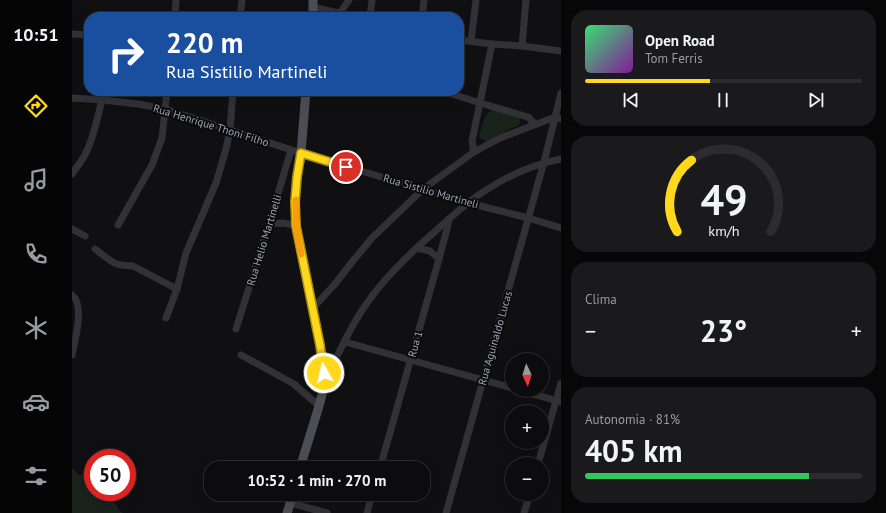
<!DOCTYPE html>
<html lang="pt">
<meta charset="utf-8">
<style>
body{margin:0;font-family:"PT Sans",sans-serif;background:#1a1a1c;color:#f1f3f6;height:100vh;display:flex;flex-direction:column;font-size:15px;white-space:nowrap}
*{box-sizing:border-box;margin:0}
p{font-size:13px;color:#9a9b9e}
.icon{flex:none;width:22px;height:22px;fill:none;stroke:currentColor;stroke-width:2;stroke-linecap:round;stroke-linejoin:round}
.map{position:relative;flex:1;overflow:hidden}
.drawer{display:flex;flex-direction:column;gap:10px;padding:10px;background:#070708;width:325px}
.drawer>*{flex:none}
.top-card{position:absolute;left:12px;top:12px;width:380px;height:84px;border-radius:16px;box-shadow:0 4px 16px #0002,0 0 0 1px #2c2c2e;background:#1a4fa0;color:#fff;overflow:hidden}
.needle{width:26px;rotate:176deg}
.buttons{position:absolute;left:433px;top:353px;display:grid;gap:8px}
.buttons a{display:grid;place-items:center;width:44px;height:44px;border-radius:50%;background:#0c0c0e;box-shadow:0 4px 16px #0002,0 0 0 1px #2c2c2e;font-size:20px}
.speed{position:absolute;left:12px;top:449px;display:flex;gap:8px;font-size:20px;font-weight:700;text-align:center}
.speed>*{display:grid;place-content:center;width:52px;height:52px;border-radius:50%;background:#0c0c0e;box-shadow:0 4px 16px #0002,0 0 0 1px #2c2c2e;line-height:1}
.speed .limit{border:6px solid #d22;background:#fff;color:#111}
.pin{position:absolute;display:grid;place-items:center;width:34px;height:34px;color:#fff;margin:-17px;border:2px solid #fff;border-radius:50%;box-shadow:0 1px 4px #0007}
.me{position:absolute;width:44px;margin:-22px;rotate:352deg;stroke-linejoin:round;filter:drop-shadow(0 0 3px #0008)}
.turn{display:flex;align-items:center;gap:14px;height:84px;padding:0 16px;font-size:18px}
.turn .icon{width:52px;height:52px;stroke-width:2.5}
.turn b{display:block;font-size:28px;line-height:34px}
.big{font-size:30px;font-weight:600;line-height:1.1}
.drawer .widget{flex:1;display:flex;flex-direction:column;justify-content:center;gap:6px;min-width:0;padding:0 14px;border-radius:16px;background:#1a1a1c}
.drawer .dial{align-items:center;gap:0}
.dial svg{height:104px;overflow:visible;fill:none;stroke:#2c2c2e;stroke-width:7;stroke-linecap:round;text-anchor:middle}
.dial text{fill:#f1f3f6;stroke:none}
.song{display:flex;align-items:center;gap:12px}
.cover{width:48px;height:48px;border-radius:6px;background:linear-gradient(135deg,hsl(140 70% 55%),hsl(290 70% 35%))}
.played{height:4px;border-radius:2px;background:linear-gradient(90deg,#ffd71b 45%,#2c2c2e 45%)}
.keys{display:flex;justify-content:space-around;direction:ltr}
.heat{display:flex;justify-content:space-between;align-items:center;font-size:22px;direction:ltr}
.charge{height:6px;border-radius:3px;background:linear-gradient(90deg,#34c759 81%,#2c2c2e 0)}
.trip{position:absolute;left:132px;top:461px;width:226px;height:40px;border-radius:16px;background:#0c0c0e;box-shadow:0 4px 16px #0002,0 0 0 1px #2c2c2e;font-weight:600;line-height:40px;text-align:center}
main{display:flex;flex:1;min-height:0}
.menu{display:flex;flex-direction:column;width:72px;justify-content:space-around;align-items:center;background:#050506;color:#9a9b9e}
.menu .icon{width:28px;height:28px}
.menu .selected{color:#ffd71b}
.menu b{font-size:18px;color:#f1f3f6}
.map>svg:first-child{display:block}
.green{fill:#1a221c}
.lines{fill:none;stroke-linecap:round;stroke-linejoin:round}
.minor{stroke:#313137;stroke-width:7}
.major{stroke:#4d4d56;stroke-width:9}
.route-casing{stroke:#a68c12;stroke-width:10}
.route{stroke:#ffd71b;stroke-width:7}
.slow{stroke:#f59e0b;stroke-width:7}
.labels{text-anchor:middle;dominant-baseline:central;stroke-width:4;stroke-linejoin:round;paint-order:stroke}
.street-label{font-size:11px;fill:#a0a3b4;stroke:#0b0b0d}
</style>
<main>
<nav class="menu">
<b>10:51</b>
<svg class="icon selected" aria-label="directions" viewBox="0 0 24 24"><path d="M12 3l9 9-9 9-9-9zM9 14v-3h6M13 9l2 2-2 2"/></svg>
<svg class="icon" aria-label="music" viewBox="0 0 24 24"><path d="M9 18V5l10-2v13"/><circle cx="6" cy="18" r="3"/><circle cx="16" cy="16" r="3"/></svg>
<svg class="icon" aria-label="phone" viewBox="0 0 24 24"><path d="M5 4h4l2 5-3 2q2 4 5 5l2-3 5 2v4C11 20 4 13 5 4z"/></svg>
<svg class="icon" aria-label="climate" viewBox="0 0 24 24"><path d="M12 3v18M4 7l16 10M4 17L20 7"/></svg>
<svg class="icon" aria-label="car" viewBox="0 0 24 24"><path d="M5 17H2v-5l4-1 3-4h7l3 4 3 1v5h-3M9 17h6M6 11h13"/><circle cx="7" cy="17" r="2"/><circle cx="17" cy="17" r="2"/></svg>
<svg class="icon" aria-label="filters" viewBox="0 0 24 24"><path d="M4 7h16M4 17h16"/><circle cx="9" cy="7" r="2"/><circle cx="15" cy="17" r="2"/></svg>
</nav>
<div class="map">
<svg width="489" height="513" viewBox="0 0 489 513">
<rect width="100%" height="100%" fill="#101012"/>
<g class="green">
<path d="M422,110L448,118V122L447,125L435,130L415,141L411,140L407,137C410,127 411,113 422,110Z"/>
<path d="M0,468L7,475L17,473L21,475V492H36L47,510L51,513H0Z"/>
</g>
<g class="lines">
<g class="minor">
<path d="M241,7L283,17"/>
<path d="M268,13L277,0"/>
<path d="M103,17L104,0"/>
<path d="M168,17L170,0"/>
<path d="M298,17L300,0"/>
<path d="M350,17L352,0"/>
<path d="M0,34L17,35"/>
<path d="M387,40L420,44L450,46L489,51"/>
<path d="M399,41L404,0"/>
<path d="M450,46L454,0"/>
<path d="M371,91L408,103L456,117L463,124"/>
<path d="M0,98L30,100L66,104L93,109L229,153L397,203L456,218L489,228"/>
<path d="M402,152L400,141L420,44"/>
<path d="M0,174C4,168 9,162 13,155C22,138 25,118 30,100"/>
<path d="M197,224L210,223L224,225"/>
<path d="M46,225L80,165L90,138L95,91"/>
<path d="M0,229L13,236"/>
<path d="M344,248L358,251L367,259"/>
<path d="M23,249C30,254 37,261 45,264C50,266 56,265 61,266L105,289"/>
<path d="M0,295C13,305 3,340 0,355"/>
<path d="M240,309L263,284L280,262L300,238L351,189L402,152L428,138L483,117L489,119"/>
<path d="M94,318L105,289L114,253L144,183L154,149L158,130L161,91"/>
<path d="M164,329L197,224L219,150"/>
<path d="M273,342L440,388"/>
<path d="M169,355L222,384L247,406"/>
<path d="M252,373L257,370L261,364C271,345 280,324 293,306C311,279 335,256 359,235C378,218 397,200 419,187C440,174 464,164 489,159"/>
<path d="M446,390L489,402"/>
<path d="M466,464L489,383"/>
<path d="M308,468L367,259L375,229L377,219"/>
<path d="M218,503L255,513"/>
<path d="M295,513L300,494"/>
<path d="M374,513L472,162L489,93"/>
<path d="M452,513L458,494"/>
</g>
<g class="major">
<path d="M241,17V0"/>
<path d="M228,468L247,406L252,387V373L248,345L224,225L223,202L225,177L229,153L234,91"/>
<path d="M215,513L221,494"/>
</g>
</g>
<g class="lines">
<defs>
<path id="route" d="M252,373L248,345L224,226L223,202L225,177L229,153L274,167"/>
</defs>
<use href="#route" class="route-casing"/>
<use href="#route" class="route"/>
<path class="slow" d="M224,200V226L229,254"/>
</g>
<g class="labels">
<g class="street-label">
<text transform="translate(139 125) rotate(17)">Rua Henrique Thoni Filho</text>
<text transform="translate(359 191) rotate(16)">Rua Sistilio Martineli</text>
<text transform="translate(192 240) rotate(-73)">Rua Helio Martinelli</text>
<text transform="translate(423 338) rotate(-74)">Rua Aguinaldo Lucas</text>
<text transform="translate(343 344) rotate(-74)">Rua 1</text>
</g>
</g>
</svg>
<div class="buttons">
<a><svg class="needle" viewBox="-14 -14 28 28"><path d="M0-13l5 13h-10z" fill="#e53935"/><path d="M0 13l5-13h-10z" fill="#9a9b9e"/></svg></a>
<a>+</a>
<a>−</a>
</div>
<div class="speed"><div class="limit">50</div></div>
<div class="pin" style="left:274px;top:167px;background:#d93025"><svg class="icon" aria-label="arrive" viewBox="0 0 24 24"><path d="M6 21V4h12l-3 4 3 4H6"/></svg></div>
<svg class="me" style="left:252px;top:373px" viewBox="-20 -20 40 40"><circle r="17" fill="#ffd71b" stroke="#fff" stroke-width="3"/><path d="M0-11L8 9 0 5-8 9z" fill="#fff"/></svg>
<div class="trip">10:52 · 1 min · 270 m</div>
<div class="top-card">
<div class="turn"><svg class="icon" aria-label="right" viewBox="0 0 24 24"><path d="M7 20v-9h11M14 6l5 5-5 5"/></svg><div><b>220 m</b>Rua Sistilio Martineli</div></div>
</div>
</div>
<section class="drawer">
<div class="widget">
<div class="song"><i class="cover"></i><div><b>Open Road</b><p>Tom Ferris</p></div></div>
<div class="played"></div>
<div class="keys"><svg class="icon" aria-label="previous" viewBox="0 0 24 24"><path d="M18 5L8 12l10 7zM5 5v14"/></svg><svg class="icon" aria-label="pause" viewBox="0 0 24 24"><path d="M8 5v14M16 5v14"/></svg><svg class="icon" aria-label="next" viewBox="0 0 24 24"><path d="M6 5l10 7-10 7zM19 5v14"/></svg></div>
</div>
<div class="widget dial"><svg viewBox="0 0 100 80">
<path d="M14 69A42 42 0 1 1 86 69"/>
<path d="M14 69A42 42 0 0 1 25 14" stroke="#ffd71b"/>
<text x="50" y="56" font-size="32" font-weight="700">49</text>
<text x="50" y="72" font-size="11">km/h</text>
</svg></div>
<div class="widget"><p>Clima</p>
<div class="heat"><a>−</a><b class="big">23°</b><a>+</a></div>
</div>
<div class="widget"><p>Autonomia · 81%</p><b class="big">405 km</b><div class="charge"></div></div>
</section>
</main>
